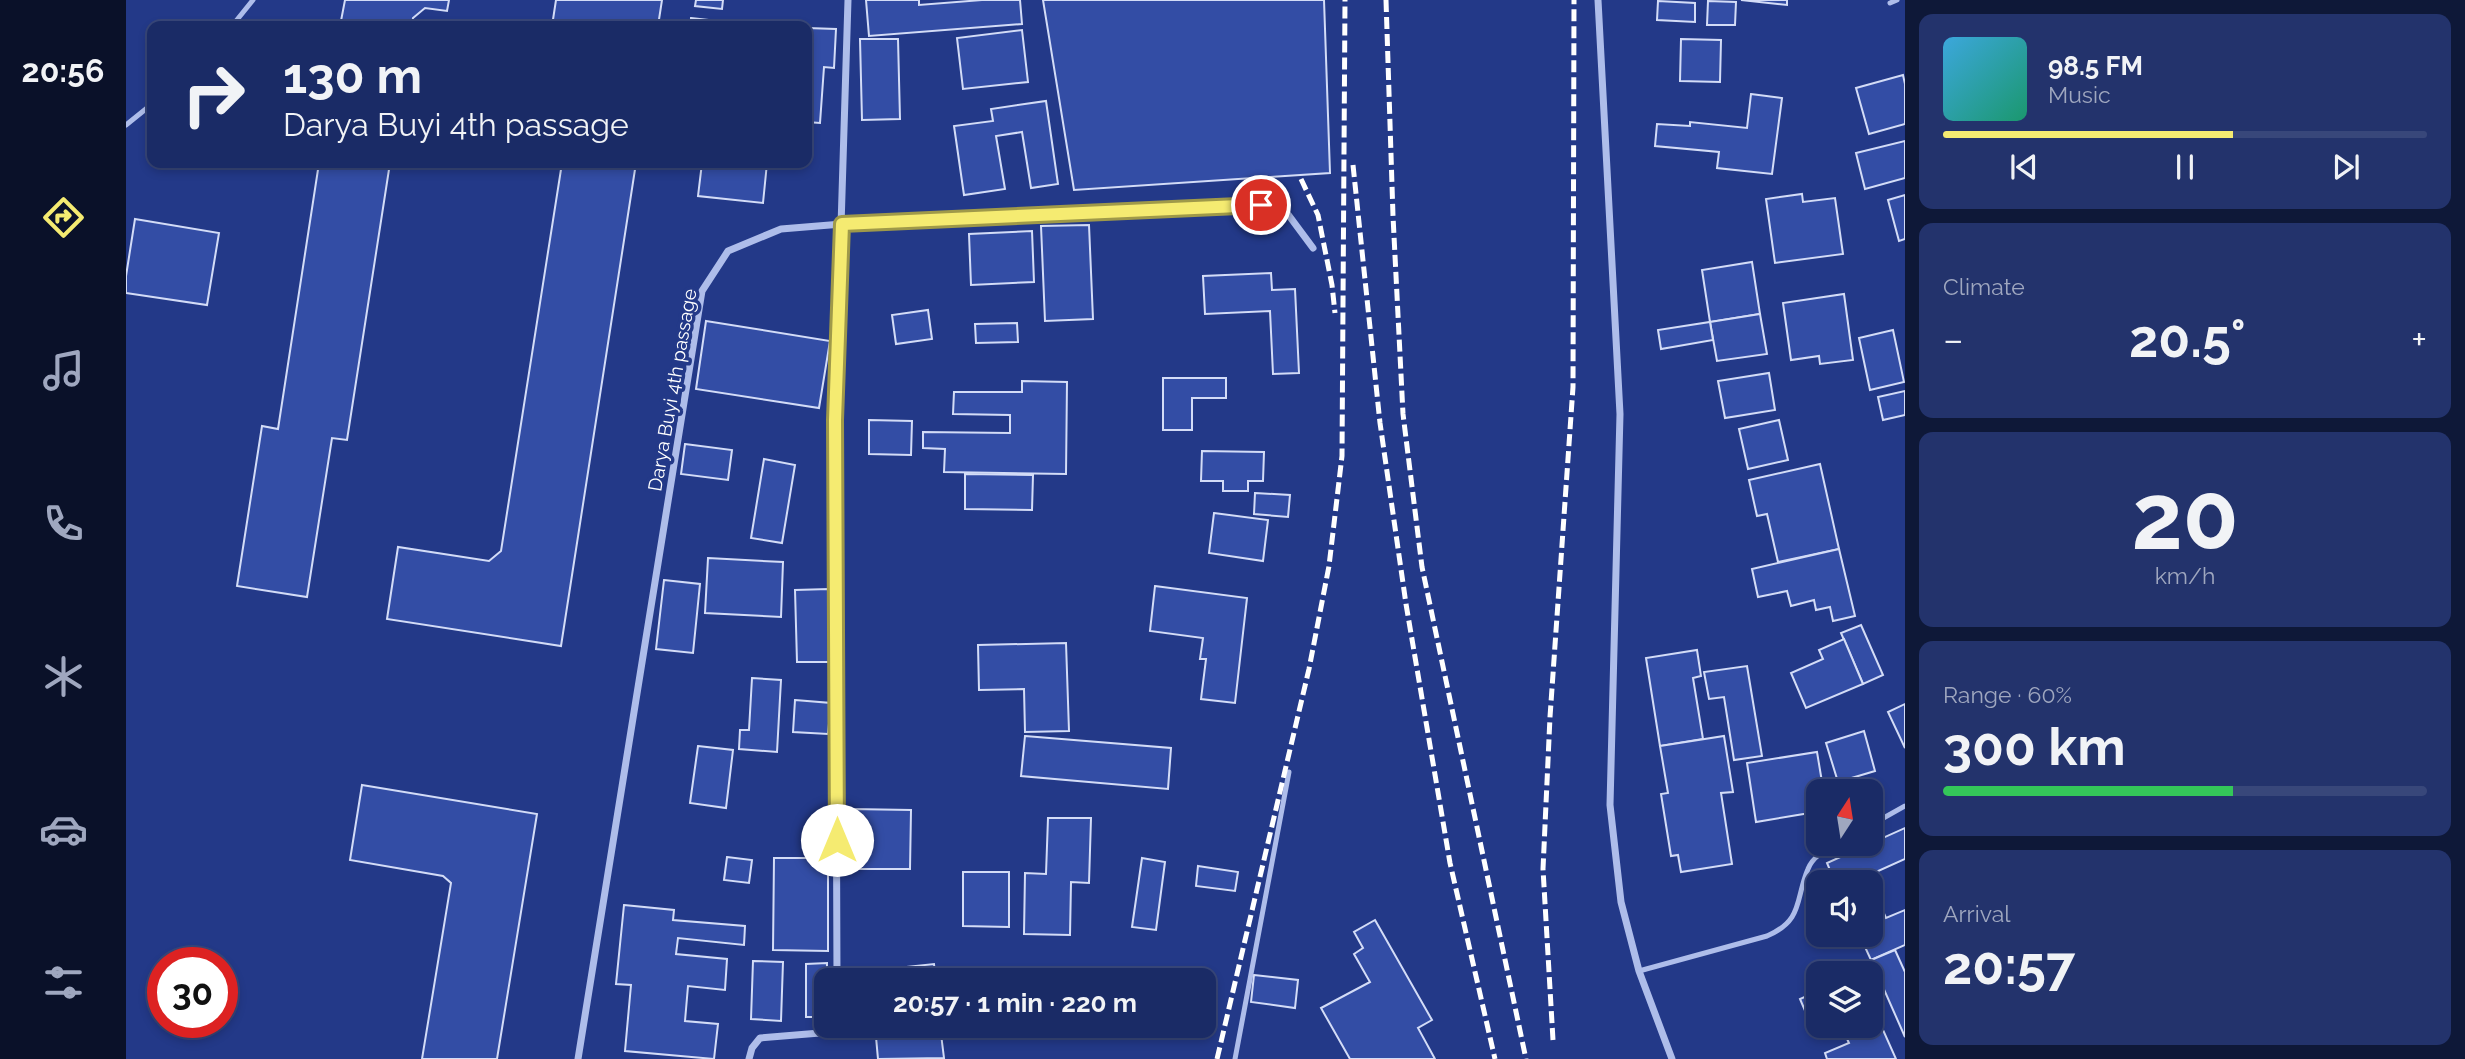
<!DOCTYPE html>
<meta charset="utf-8">
<style>
body{margin:0;font-family:Raleway,sans-serif;background:#23336c;color:#f1f3f6;height:100vh;display:flex;flex-direction:column;font-size:26px;white-space:nowrap}
*{box-sizing:border-box;margin:0}
p{font-size:23px;color:#9fa7bf}
.icon{flex:none;width:38px;height:38px;fill:none;stroke:currentColor;stroke-width:2;stroke-linecap:round;stroke-linejoin:round}
.map{position:relative;flex:1;overflow:hidden}
.sheet{display:flex;flex-direction:column;gap:14px;padding:14px;background:#0e1838;width:560px}
.sheet>*{flex:none}
.top-card{position:absolute;left:21px;top:21px;width:665px;height:147px;border-radius:14px;box-shadow:0 4px 10px #0003,0 0 0 2px #38477a;background:#1a2b66;color:#f1f3f6;overflow:hidden}
.needle{width:46px;rotate:12deg}
.buttons{position:absolute;left:1680px;top:779px;display:grid;gap:14px}
.buttons a{display:grid;place-items:center;width:77px;height:77px;border-radius:14px;background:#1a2b66;box-shadow:0 4px 10px #0003,0 0 0 2px #38477a;font-size:35px}
.speed{position:absolute;left:21px;top:947px;display:flex;gap:14px;font-size:35px;font-weight:700;text-align:center}
.speed>*{display:grid;place-content:center;width:91px;height:91px;border-radius:50%;background:#1a2b66;box-shadow:0 4px 10px #0003,0 0 0 2px #38477a;line-height:1}
.speed .limit{border:10px solid #d22;background:#fff;color:#111}
.pin{position:absolute;display:grid;place-items:center;width:60px;height:60px;color:#fff;margin:-30px;border:4px solid #fff;border-radius:50%;box-shadow:0 2px 7px #0007}
.me{position:absolute;width:77px;margin:-38px;rotate:0deg;stroke-linejoin:round;filter:drop-shadow(0 0 5px #0008)}
.turn{display:flex;align-items:center;gap:24px;height:147px;padding:0 21px;font-size:32px}
.turn .icon{width:91px;height:91px;stroke-width:2.5}
.turn b{display:block;font-size:49px;line-height:60px}
.big{font-size:52px;font-weight:700;line-height:1.1}
.sheet .tile{flex:1;display:flex;flex-direction:column;justify-content:center;gap:10px;min-width:0;padding:0 24px;border-radius:14px;background:#23336c}
.sheet .dial{align-items:center;gap:0}
.dial b{font-size:91px;line-height:1}
.song{display:flex;align-items:center;gap:21px}
.cover{width:84px;height:84px;border-radius:10px;background:linear-gradient(135deg,hsl(200 70% 55%),hsl(160 70% 35%))}
.played{height:7px;border-radius:4px;background:linear-gradient(90deg,#f5eb71 60%,#38477a 60%)}
.keys{display:flex;justify-content:space-around;direction:ltr}
.heat{display:flex;justify-content:space-between;align-items:center;font-size:38px;direction:ltr}
.charge{height:10px;border-radius:5px;background:linear-gradient(90deg,#34c759 60%,#38477a 0)}
.trip{position:absolute;left:688px;top:968px;width:402px;height:70px;border-radius:14px;background:#1a2b66;box-shadow:0 4px 10px #0003,0 0 0 2px #38477a;font-weight:700;line-height:70px;text-align:center}
main{display:flex;flex:1;min-height:0}
.tab-bar{display:flex;flex-direction:column;width:126px;justify-content:space-around;align-items:center;background:#0a1129;color:#9fa7bf}
.tab-bar .icon{width:49px;height:49px}
.tab-bar .active{color:#f5eb71}
.tab-bar b{font-size:32px;color:#f1f3f6}
.map>svg:first-child{display:block}
.building{fill:#334da5;stroke:#d3dcf7;stroke-width:2}
.lines{fill:none;stroke-linecap:round;stroke-linejoin:round}
.service{stroke:#aebdea;stroke-width:5}
.minor{stroke:#aebdea;stroke-width:7}
.rail{stroke:#fff;stroke-width:5;stroke-dasharray:12 5;stroke-linecap:butt}
.route-casing{stroke:#9f9949;stroke-width:18}
.route{stroke:#f5eb71;stroke-width:12}
.labels{text-anchor:middle;dominant-baseline:central;stroke-width:7;stroke-linejoin:round;paint-order:stroke}
.street-label{font-size:19px;fill:#fff;stroke:#233988}
</style>
<main>
<nav class="tab-bar">
<b>20:56</b>
<svg class="icon active" aria-label="directions" viewBox="0 0 24 24"><path d="M12 3l9 9-9 9-9-9zM9 14v-3h6M13 9l2 2-2 2"/></svg>
<svg class="icon" aria-label="music" viewBox="0 0 24 24"><path d="M9 18V5l10-2v13"/><circle cx="6" cy="18" r="3"/><circle cx="16" cy="16" r="3"/></svg>
<svg class="icon" aria-label="phone" viewBox="0 0 24 24"><path d="M5 4h4l2 5-3 2q2 4 5 5l2-3 5 2v4C11 20 4 13 5 4z"/></svg>
<svg class="icon" aria-label="climate" viewBox="0 0 24 24"><path d="M12 3v18M4 7l16 10M4 17L20 7"/></svg>
<svg class="icon" aria-label="car" viewBox="0 0 24 24"><path d="M5 17H2v-5l4-1 3-4h7l3 4 3 1v5h-3M9 17h6M6 11h13"/><circle cx="7" cy="17" r="2"/><circle cx="17" cy="17" r="2"/></svg>
<svg class="icon" aria-label="filters" viewBox="0 0 24 24"><path d="M4 7h16M4 17h16"/><circle cx="9" cy="7" r="2"/><circle cx="15" cy="17" r="2"/></svg>
</nav>
<div class="map">
<svg width="1779" height="1059" viewBox="0 0 1779 1059">
<rect width="100%" height="100%" fill="#233988"/>
<g class="building">
<path d="M219,0H323L321,11L299,8L287,18L286,26H214Z"/>
<path d="M430,0H536L532,26H426Z"/>
<path d="M570,0H597L596,9L569,6Z"/>
<path d="M740,0H793V5L856,0H894L896,24L743,36Z"/>
<path d="M917,0H1198L1204,173L948,190Z"/>
<path d="M1615,0H1661V5Z"/>
<path d="M1532,1L1569,3V22L1531,20Z"/>
<path d="M1582,1L1610,2L1609,25H1581Z"/>
<path d="M565,18L636,26H564Z"/>
<path d="M681,28L710,29L708,68L698,67L694,123L681,122Z"/>
<path d="M896,30L902,82L837,89L831,38Z"/>
<path d="M734,39H772L774,119L736,120Z"/>
<path d="M1555,39L1595,40L1594,82L1554,81Z"/>
<path d="M1777,75L1779,84V124L1743,134L1730,88Z"/>
<path d="M1625,94L1656,98L1646,174L1591,168L1593,152L1529,146L1531,124L1564,126V122L1621,128Z"/>
<path d="M920,101L932,184L905,188L896,132L870,136L879,189L838,195L828,126L867,121L865,109Z"/>
<path d="M1779,141V178L1739,189L1730,153Z"/>
<path d="M193,163H264L221,440L206,438L181,597L111,586L136,426L152,429Z"/>
<path d="M436,163H510L435,646L261,619L272,547L363,561L375,551Z"/>
<path d="M576,163H641L637,203L572,196Z"/>
<path d="M1676,194L1677,202L1709,198L1717,254L1649,263L1640,199Z"/>
<path d="M1779,195V239L1773,241L1762,200Z"/>
<path d="M9,219L93,233L81,305L0,293V276Z"/>
<path d="M963,225L967,319L919,321L915,226Z"/>
<path d="M906,231L908,282L845,285L843,234Z"/>
<path d="M1626,262L1634,314L1584,322L1576,270Z"/>
<path d="M1145,273L1146,290L1169,289L1173,373L1147,374L1144,311L1079,314L1077,276Z"/>
<path d="M1718,294L1727,360L1694,364L1693,356L1665,360L1657,303Z"/>
<path d="M802,310L806,339L770,344L766,315Z"/>
<path d="M1634,314L1641,354L1591,361L1584,322Z"/>
<path d="M580,321L704,341L693,408L570,389Z"/>
<path d="M1584,322L1587,340L1535,349L1532,330Z"/>
<path d="M891,323L892,342L850,343L849,324Z"/>
<path d="M1767,330L1778,382L1744,390L1733,338Z"/>
<path d="M1643,373L1649,410L1599,418L1592,381Z"/>
<path d="M1037,378H1100V398H1066V430H1037Z"/>
<path d="M896,381L941,382L940,474L818,472L819,449L797,448V432L884,433V415L827,414L828,392H896Z"/>
<path d="M1779,391V415L1757,420L1752,397Z"/>
<path d="M743,420L786,421L785,455L743,454Z"/>
<path d="M1653,420L1662,460L1622,469L1613,429Z"/>
<path d="M559,444L606,450L602,480L555,474Z"/>
<path d="M1076,451L1138,452L1137,481H1122V491H1097V481H1075Z"/>
<path d="M638,459L669,465L656,543L625,538Z"/>
<path d="M1694,464L1713,549L1652,562L1641,514L1631,516L1623,480Z"/>
<path d="M839,474L907,475L906,510L839,509Z"/>
<path d="M1129,493L1164,495L1162,517L1128,514Z"/>
<path d="M1088,513L1142,520L1137,561L1083,553Z"/>
<path d="M1713,549L1729,616L1707,621L1704,607L1690,610L1688,600L1665,606L1661,591L1632,597L1626,569Z"/>
<path d="M582,558L657,562L655,617L579,613Z"/>
<path d="M538,580L574,584L567,653L530,649Z"/>
<path d="M1029,586L1121,598L1109,703L1075,699L1080,659H1074L1077,638L1024,631Z"/>
<path d="M703,589L705,662H671L669,590Z"/>
<path d="M1735,625L1757,675L1737,684L1715,633Z"/>
<path d="M1718,639L1737,684L1680,708L1665,673L1697,659L1693,650Z"/>
<path d="M940,643L943,731L899,732L898,689L853,690L852,645Z"/>
<path d="M1571,650L1575,676L1567,678L1577,739L1534,746L1520,658Z"/>
<path d="M1621,666L1636,756L1608,760L1598,697L1583,699L1578,672Z"/>
<path d="M626,678L655,680L651,752L613,749L614,730H623Z"/>
<path d="M669,700L705,703L702,734L667,732Z"/>
<path d="M1779,704V748L1762,712Z"/>
<path d="M1738,731L1749,771L1712,782L1700,743Z"/>
<path d="M899,736L1045,748L1042,789L895,776Z"/>
<path d="M1598,736L1607,792L1595,793L1606,864L1555,872L1552,855L1545,856L1535,794L1542,793L1534,746Z"/>
<path d="M572,746L607,750L600,808L564,803Z"/>
<path d="M1691,752L1696,782L1709,780L1710,791H1692V824L1690,812L1630,822L1621,763Z"/>
<path d="M236,785L411,814L371,1059H296L325,883L317,876L224,860Z"/>
<path d="M725,809L785,810L784,869H725Z"/>
<path d="M922,818H965L963,883L945,882L944,935L898,934L899,873L920,874Z"/>
<path d="M1779,828V859L1741,876L1744,882H1709L1701,863Z"/>
<path d="M601,857L626,860L623,883L598,880Z"/>
<path d="M648,858H702V951L647,950Z"/>
<path d="M1016,858L1039,862L1030,930L1006,927Z"/>
<path d="M1072,866L1112,872L1109,891L1070,886Z"/>
<path d="M837,872H883V927L837,926Z"/>
<path d="M1745,884L1760,918L1779,910V945L1745,960L1733,934H1745Z"/>
<path d="M498,905L548,910L547,920L619,926L618,945L552,938L550,954L601,959L599,990L562,986L559,1021L592,1024L588,1059L499,1051L505,985L490,984Z"/>
<path d="M1249,920L1306,1020L1292,1028L1309,1059H1224L1195,1008L1244,982L1228,954L1237,948L1228,932Z"/>
<path d="M1769,950L1779,972V1037L1745,960Z"/>
<path d="M627,961L657,962L655,1021L625,1019Z"/>
<path d="M701,963L700,1017H680V964Z"/>
<path d="M808,964L810,980H744L743,971Z"/>
<path d="M1128,975L1172,980L1169,1008L1125,1002Z"/>
<path d="M1692,991V1016L1683,1020L1674,999Z"/>
<path d="M1745,1003L1770,1059H1701L1699,1053L1723,1043L1715,1026H1745Z"/>
<path d="M749,1026H814L818,1058L752,1059Z"/>
</g>
<g class="lines">
<g class="service">
<path d="M1764,3L1771,0"/>
<path d="M106,26L127,0"/>
<path d="M0,125L26,104"/>
<path d="M1745,825L1779,806"/>
<path d="M1513,971L1641,936C1678,920 1669,899 1682,869C1687,856 1700,850 1711,844"/>
<path d="M1109,1059L1163,772"/>
</g>
<g class="minor">
<path d="M1472,0L1494,414L1484,805L1495,902L1513,971L1546,1059"/>
<path d="M711,980L709,420L722,0"/>
<path d="M452,1059L576,291L602,251L655,229L716,224L1135,205L1161,213L1187,248"/>
<path d="M623,1059L626,1048L634,1038L694,1033L704,1026"/>
</g>
<g class="rail">
<path d="M1260,0L1267,216L1277,414L1296,567L1400,1059"/>
<path d="M1227,165L1254,423L1280,604L1324,863L1369,1059"/>
<path d="M1175,179L1192,215L1206,285L1209,313"/>
<path d="M1427,1040L1417,869L1424,717L1447,387L1448,0"/>
<path d="M1091,1059L1183,669L1203,566L1216,456L1219,0"/>
</g>
</g>
<g class="lines">
<defs>
<path id="route" d="M711,840L709,420L716,224L1135,205"/>
</defs>
<use href="#route" class="route-casing"/>
<use href="#route" class="route"/>
</g>
<g class="labels">
<g class="street-label">
<text transform="translate(546 390) rotate(-80)">Darya Buyi 4th passage</text>
</g>
</g>
</svg>
<div class="buttons">
<a><svg class="needle" viewBox="-14 -14 28 28"><path d="M0-13l5 13h-10z" fill="#e53935"/><path d="M0 13l5-13h-10z" fill="#9fa7bf"/></svg></a>
<a><svg class="icon" aria-label="sound" viewBox="0 0 24 24"><path d="M4 9h4l5-4v14l-5-4H4zM17 9q2 3 0 6"/></svg></a>
<a><svg class="icon" aria-label="layers" viewBox="0 0 24 24"><path d="M12 4l9 5-9 5-9-5zM3 14l9 5 9-5"/></svg></a>
</div>
<div class="speed"><div class="limit">30</div></div>
<div class="pin" style="left:1135px;top:205px;background:#d93025"><svg class="icon" aria-label="arrive" viewBox="0 0 24 24"><path d="M6 21V4h12l-3 4 3 4H6"/></svg></div>
<svg class="me" style="left:711px;top:840px" viewBox="-20 -20 40 40"><circle r="19" fill="#fff"/><path d="M0-13L10 11 0 6-10 11z" fill="#f5eb71"/></svg>
<div class="trip">20:57 · 1 min · 220 m</div>
<div class="top-card">
<div class="turn"><svg class="icon" aria-label="right" viewBox="0 0 24 24"><path d="M7 20v-9h11M14 6l5 5-5 5"/></svg><div><b>130 m</b>Darya Buyi 4th passage</div></div>
</div>
</div>
<section class="sheet">
<div class="tile">
<div class="song"><i class="cover"></i><div><b>98.5 FM</b><p>Music</p></div></div>
<div class="played"></div>
<div class="keys"><svg class="icon" aria-label="previous" viewBox="0 0 24 24"><path d="M18 5L8 12l10 7zM5 5v14"/></svg><svg class="icon" aria-label="pause" viewBox="0 0 24 24"><path d="M8 5v14M16 5v14"/></svg><svg class="icon" aria-label="next" viewBox="0 0 24 24"><path d="M6 5l10 7-10 7zM19 5v14"/></svg></div>
</div>
<div class="tile"><p>Climate</p>
<div class="heat"><a>−</a><b class="big">20.5°</b><a>+</a></div>
</div>
<div class="tile dial"><b>20</b><p>km/h</p></div>
<div class="tile"><p>Range · 60%</p><b class="big">300 km</b><div class="charge"></div></div>
<div class="tile"><p>Arrival</p><b class="big">20:57</b></div>
</section>
</main>
